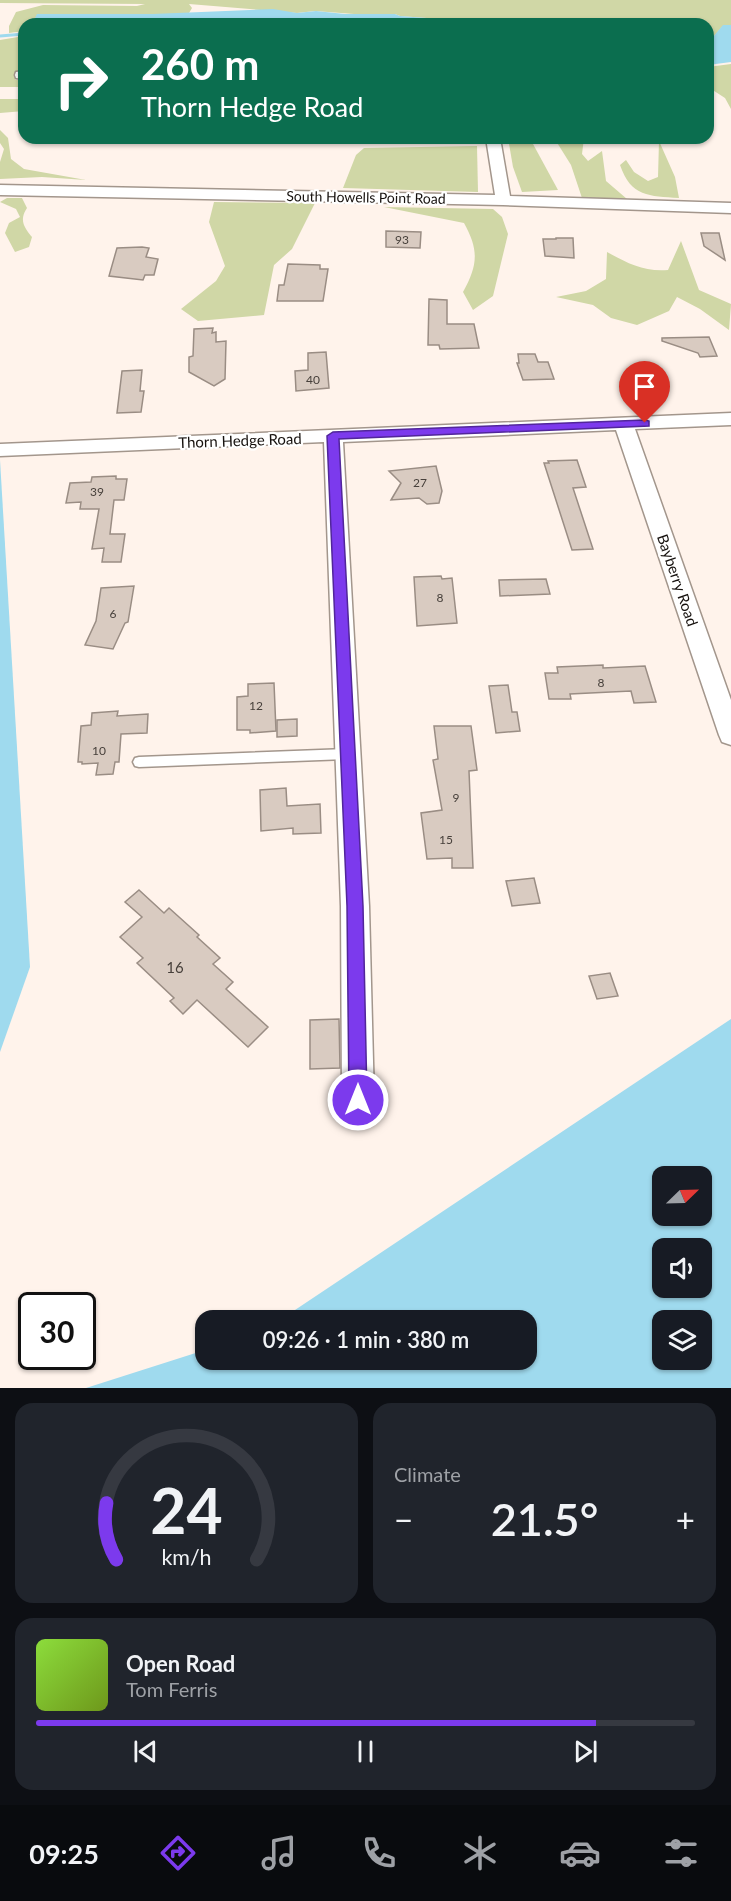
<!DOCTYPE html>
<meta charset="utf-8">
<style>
body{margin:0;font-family:Lato,sans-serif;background:#20242c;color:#f1f3f6;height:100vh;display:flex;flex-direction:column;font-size:22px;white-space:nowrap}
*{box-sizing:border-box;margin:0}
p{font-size:20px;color:#9ea1a6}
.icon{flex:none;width:33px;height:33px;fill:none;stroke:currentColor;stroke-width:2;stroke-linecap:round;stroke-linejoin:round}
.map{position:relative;height:1388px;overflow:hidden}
.details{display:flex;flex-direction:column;gap:15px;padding:15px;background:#0d0f14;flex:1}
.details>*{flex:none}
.hud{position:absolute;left:18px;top:18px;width:696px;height:126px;border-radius:18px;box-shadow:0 2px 4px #0004;background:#0b6e4f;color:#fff;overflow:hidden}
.needle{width:39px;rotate:67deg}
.fabs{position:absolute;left:652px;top:1166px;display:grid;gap:12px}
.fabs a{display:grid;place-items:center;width:60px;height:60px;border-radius:12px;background:#171b24;box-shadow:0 2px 4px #0004;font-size:30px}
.speed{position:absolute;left:18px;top:1292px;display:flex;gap:12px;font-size:30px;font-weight:700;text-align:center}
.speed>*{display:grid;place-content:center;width:78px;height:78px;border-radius:50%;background:#171b24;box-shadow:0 2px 4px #0004;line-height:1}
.speed .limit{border:3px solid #111;border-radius:9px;background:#fff;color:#111}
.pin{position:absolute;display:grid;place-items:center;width:51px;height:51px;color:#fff;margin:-62px -26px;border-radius:50% 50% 50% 0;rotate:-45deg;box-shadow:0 0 6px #0007}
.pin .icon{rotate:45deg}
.me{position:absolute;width:66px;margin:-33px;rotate:0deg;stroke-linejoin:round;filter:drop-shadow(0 0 4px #0008)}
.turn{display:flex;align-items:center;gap:21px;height:126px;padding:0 24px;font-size:27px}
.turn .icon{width:78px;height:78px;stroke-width:2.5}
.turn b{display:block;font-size:42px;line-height:51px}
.big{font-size:45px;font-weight:600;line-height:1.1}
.details .tile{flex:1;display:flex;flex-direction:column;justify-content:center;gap:9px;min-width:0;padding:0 21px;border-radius:18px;background:#20242c}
.details .dial{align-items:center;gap:0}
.dial svg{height:156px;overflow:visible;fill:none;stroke:#363941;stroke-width:7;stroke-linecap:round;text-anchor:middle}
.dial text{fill:#f1f3f6;stroke:none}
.song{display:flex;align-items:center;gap:18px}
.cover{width:72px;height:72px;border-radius:9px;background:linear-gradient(135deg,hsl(90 70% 55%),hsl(80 70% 35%))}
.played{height:6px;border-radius:3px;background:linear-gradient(90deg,#7c3aed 85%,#363941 85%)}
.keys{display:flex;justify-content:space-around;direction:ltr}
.heat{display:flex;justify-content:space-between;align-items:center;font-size:33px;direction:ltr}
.details .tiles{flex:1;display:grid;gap:15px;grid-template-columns:1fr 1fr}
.tile:last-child{grid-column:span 2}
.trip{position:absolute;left:195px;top:1310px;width:342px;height:60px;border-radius:18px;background:#171b24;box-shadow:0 2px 4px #0004;font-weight:600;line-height:60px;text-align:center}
.tab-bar{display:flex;height:96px;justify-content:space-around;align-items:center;background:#090b0e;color:#9ea1a6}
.tab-bar .icon{width:42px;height:42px}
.tab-bar .selected{color:#7c3aed}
.tab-bar b{font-size:27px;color:#f1f3f6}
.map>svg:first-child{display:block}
.green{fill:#d0d7a6}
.water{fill:#9fdaee;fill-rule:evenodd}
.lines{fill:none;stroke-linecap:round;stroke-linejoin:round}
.stream{stroke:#9fdaee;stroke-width:3}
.building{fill:#d9cbc1;stroke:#9a8d84;stroke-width:1.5}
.lane-casing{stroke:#a3968c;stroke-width:3}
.street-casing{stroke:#a3968c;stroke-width:3}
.lane{fill:#fff;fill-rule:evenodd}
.street{fill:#fff;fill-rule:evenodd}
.route{fill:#7c3aed;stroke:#51269a;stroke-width:1.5}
.labels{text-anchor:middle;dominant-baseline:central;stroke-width:4.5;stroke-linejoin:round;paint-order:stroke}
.number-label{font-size:12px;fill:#47403b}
.far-street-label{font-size:14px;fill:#16110e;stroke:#fff}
.street-label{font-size:15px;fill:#16110e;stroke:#fff}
.near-number-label{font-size:15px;fill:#47403b}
</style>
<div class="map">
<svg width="731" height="1388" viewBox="0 0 731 1388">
<rect width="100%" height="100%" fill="#fff3eb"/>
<g class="green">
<path d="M0,0H731V25L723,26L708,43V24H506L400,16L395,14H354L315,11L297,13L189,4L192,8L189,13L178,14H38L32,24H24V31L9,33V26L16,12L43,5L137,6L145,4L0,3Z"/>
<path d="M24,36V69H19L15,80H24V87H0V40Z"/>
<path d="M731,64V109L725,98L708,87V67Z"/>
<path d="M0,99H24V111L0,113Z"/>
<path d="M0,130L8,138L11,159L24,169L86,180L42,177L0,179V162L4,149L0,143Z"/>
<path d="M508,138H527L533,144L558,190L522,192L513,167Z"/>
<path d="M557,138H584L582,154L588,161L602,151L606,181L627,199L582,198L571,165L556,141Z"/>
<path d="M659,141L675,177L679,198C649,196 631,197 620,165L626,160L634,172L648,181L658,177Z"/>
<path d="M477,146L478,192L343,188L356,155L364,148Z"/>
<path d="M7,198H22L27,208C19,220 24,227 32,237L29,247L15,252L5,233L9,223L20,217L16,209L0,202Z"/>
<path d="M214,202L315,203L292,249L274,265L264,315L198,321L181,309L216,281L225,266L209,222Z"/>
<path d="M384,207L493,209L502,217L508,234L493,296L473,310L463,292C478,265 479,250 464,223Z"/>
<path d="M681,241L699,290L731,304L729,330L700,309L677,297L669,311L637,325L611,318L593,305L556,297L586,291L606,279L607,252C627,263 644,272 668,270Z"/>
</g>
<g class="water">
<path d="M273,9L297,13L316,11L345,14H395L400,16L506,24H32L37,14H153Z"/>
<path d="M723,25H731V62L708,65V43Z"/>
<path d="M0,460L30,967L0,1052Z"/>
<path d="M731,1019V1388H86L205,1350L206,1359H526V1320H280ZM663,1176H702V1215H663ZM663,1248H702V1287H663ZM663,1320H702V1359H663Z"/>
</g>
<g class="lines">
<path class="stream" d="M0,36L24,34"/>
</g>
<g class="building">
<path d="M386,231L421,232L420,248L386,247Z"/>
<path d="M701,233H719L725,260L704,246Z"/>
<path d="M556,238H573L574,258L545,256L543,239H556Z"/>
<path d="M142,247L149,248L146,257L158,259L154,275H145L143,280L109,276L117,248Z"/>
<path d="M288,264L320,265V269H328L323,301H277L279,285H284Z"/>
<path d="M429,299L447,300V324H474L479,348L440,349L439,345H428Z"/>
<path d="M213,328L212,333L216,332V342L226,341L225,379L214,386L189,372V357L193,356L194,329Z"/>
<path d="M709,337L717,356L700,357L698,353L662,341V338Z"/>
<path d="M326,352L329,388L296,391L295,371L308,370V353Z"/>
<path d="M518,354H535L538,362H548L554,379L523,380L517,363H519Z"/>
<path d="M142,370L140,391H144L141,412L117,413L122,371Z"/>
<path d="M577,460L586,487L573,488L593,549L572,550L544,463H549L548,461Z"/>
<path d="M436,466L442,491L439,503L427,504L419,498L391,500L401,483L389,471Z"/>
<path d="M116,476V479H127L124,500H114L110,534H125L121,562H102L104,548L92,549L99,509H80L81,502L66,503L70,483L91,482L92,477Z"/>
<path d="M441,576L442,579L452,578L457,623L417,626L414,577Z"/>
<path d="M546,579L550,594L500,596L499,580Z"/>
<path d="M134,586L128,622L125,623L113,649L85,645L96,621L101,588Z"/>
<path d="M603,665V668L645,666L656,702L634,703L631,691L570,694L571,699H549L545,673H558L557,667Z"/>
<path d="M274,683L276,731L250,733V730H237V697L248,696V684Z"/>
<path d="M508,685L512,712H517L520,731L496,733L489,686Z"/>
<path d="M118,711L117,716L148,714L147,733L121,734L119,762H115L113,774L96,775L98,763L82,764V762H78L81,726L91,725L92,713Z"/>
<path d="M297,719V736L277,737V720Z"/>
<path d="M434,726H471L477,770L469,771L473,868H452V858L427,859L421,813L442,810L433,760L438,759Z"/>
<path d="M286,788L287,806L320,804L321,833L293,834V828L261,831L260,790Z"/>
<path d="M534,878L540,903L512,906L506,881Z"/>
<path d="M139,890L164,913L169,908L199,935L197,937L220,958L213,964L233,982L226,989L268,1027L248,1047L197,1000L183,1014L170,1001L174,998L137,963L143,958L120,937L142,917L125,902Z"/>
<path d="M610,973L618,996L597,999L589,976Z"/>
<path d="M339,1019L340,1068L310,1069V1020Z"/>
</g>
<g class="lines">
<defs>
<path id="lane" d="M347,749L351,750L353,754L351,758L347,759L139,767L135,766L133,762L135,758L139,757Z"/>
<g id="street">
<path d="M24,71V79L16,78L15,75L16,72Z"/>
<path d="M486,138H500L510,196L731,203V213L503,205L0,195V185L495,195Z"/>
<path d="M731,413V425L635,429L731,700V745L722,742L719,735L616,430L343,442L369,906L374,1100L369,1111L358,1116L347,1111L342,1100L341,906L324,442L0,456V444Z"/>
</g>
</defs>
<use href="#lane" class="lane-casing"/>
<use href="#street" class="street-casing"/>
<use href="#lane" class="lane"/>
<use href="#street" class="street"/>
</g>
<path class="route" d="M645,420L649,421V426L339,439L363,906L367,1100L365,1107L358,1109L352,1107L349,1100L347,906L327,436L333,432Z"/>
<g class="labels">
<g class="number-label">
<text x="402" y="239">93</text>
<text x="313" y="379">40</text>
<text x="420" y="482">27</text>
<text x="97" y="491">39</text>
<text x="440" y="597">8</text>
<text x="113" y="613">6</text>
<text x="601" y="682">8</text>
<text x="256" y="705">12</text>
<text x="99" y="750">10</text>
<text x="456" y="797">9</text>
<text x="446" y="839">15</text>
</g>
<g class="far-street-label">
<text transform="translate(366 197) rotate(1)">South Howells Point Road</text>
</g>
<g class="street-label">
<text transform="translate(240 440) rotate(-2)">Thorn Hedge Road</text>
<text transform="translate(678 580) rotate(71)">Bayberry Road</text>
</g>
<g class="near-number-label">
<text x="175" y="967">16</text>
</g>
</g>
</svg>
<div class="fabs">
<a><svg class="needle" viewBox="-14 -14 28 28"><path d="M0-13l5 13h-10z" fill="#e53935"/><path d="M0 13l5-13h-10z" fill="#9ea1a6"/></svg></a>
<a><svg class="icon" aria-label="sound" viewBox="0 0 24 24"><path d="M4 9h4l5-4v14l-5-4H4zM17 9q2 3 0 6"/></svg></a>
<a><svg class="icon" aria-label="layers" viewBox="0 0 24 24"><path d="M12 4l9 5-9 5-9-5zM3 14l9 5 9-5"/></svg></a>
</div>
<div class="speed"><div class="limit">30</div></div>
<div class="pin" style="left:645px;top:423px;background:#d93025"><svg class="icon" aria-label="arrive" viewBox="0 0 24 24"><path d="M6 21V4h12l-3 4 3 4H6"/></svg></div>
<svg class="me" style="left:358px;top:1100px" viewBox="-20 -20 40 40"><circle r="17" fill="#7c3aed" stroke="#fff" stroke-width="3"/><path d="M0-11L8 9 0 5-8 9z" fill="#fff"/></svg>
<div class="trip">09:26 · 1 min · 380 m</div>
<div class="hud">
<div class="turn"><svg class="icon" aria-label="right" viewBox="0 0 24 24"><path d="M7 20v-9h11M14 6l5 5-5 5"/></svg><div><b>260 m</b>Thorn Hedge Road</div></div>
</div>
</div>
<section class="details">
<div class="tiles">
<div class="tile dial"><svg viewBox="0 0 100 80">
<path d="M14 69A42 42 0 1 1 86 69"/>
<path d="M14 69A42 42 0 0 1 9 40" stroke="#7c3aed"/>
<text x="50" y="56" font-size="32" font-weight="700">24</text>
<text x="50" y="72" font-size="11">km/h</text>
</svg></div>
<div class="tile"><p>Climate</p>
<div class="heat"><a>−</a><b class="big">21.5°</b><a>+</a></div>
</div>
<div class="tile">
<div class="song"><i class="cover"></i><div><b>Open Road</b><p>Tom Ferris</p></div></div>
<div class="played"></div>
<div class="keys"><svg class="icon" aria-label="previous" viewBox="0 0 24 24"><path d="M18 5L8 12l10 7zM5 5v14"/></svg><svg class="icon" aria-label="pause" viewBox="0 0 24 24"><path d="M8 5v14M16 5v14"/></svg><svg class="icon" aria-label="next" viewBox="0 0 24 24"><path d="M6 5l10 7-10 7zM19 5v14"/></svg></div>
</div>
</div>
</section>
<nav class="tab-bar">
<b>09:25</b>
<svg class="icon selected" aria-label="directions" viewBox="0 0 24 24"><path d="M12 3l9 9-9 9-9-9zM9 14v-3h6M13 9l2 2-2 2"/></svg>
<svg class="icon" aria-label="music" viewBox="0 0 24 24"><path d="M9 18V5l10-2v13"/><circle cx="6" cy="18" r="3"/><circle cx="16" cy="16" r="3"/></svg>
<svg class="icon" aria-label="phone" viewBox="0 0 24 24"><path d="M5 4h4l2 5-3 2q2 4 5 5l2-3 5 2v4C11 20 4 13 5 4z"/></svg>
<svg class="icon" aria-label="climate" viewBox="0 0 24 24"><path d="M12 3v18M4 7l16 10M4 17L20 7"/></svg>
<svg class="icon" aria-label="car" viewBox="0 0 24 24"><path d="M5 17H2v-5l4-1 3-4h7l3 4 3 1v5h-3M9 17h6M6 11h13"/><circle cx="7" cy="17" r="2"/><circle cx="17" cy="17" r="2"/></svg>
<svg class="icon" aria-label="filters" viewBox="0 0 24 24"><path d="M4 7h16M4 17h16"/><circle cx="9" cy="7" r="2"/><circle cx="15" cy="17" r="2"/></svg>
</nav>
